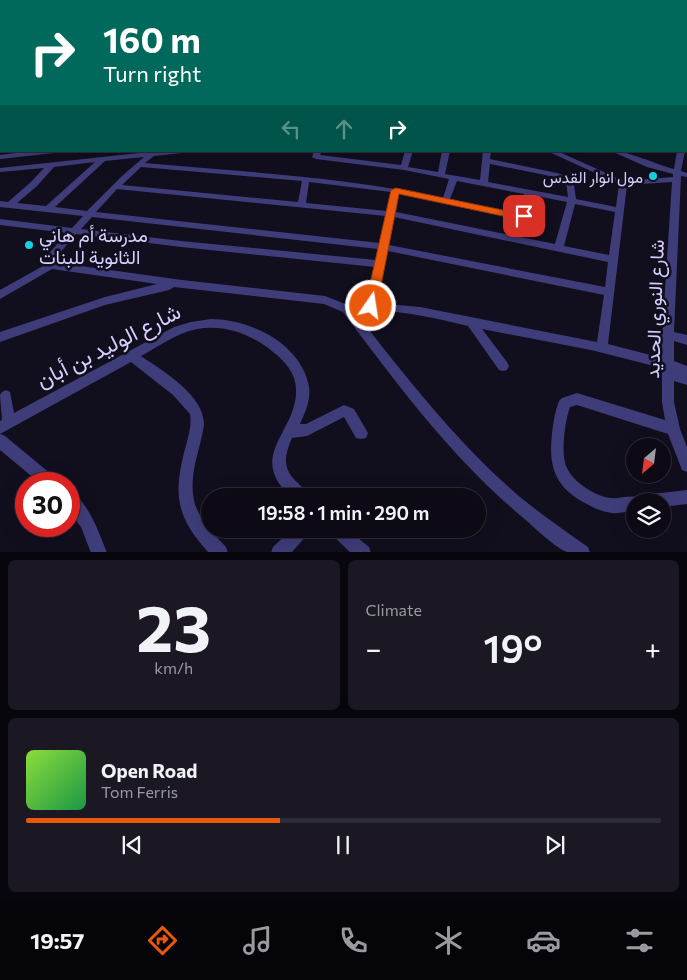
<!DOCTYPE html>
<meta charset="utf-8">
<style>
body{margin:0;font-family:Commissioner,Vazirmatn,sans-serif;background:#1b1823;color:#f1f3f6;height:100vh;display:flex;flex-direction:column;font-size:19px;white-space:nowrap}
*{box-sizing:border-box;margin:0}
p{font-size:16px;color:#9a9aa1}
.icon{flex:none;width:28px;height:28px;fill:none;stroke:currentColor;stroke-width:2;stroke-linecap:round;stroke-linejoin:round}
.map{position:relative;height:552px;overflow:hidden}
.drawer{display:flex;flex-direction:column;gap:8px;padding:8px;background:#07060c;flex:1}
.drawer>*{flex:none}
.hud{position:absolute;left:0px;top:0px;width:688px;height:152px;box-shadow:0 5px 20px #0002,0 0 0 1px #2d2b35;background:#00695c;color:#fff;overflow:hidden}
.needle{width:32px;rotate:208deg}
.tools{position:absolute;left:626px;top:438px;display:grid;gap:10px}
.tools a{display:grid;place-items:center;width:45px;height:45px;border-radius:50%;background:#0d0a16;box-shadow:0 5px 20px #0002,0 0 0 1px #2d2b35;font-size:25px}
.speed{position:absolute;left:15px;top:472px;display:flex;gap:10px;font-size:25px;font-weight:700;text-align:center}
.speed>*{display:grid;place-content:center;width:65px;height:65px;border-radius:50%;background:#0d0a16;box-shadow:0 5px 20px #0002,0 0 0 1px #2d2b35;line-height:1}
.speed .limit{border:8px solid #d22;background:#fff;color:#111}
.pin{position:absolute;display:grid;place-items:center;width:42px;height:42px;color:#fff;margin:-21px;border-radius:10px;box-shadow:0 2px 8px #0006}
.me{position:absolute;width:55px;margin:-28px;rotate:13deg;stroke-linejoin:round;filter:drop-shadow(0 0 4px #0008)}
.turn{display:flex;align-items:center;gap:18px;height:105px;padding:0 20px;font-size:22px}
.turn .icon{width:65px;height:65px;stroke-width:2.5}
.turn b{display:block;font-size:35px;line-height:42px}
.lanes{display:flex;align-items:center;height:48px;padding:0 20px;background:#0003;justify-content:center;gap:25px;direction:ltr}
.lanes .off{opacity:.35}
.big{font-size:38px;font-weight:600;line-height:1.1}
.drawer .card{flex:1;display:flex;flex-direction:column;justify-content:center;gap:8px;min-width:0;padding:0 18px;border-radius:8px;background:#1b1823}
.drawer .dial{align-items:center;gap:0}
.dial b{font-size:65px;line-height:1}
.song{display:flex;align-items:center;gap:15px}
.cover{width:60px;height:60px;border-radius:8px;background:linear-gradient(135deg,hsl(90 70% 55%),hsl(140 70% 35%))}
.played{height:5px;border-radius:2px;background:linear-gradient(90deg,#ea580c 40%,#2d2b35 40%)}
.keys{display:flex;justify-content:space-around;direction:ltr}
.heat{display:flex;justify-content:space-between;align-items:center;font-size:28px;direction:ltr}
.drawer .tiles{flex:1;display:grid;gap:8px;grid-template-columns:1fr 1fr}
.card:last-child{grid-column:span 2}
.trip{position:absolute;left:201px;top:488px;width:285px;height:50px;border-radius:25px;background:#0d0a16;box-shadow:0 5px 20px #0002,0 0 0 1px #2d2b35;font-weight:600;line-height:50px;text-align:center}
.tab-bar{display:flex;height:80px;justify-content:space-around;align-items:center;background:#050409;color:#9a9aa1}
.tab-bar .icon{width:35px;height:35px}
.tab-bar .active{color:#ea580c}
.tab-bar b{font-size:22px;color:#f1f3f6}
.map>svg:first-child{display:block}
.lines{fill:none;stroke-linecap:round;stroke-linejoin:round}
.minor{fill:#3f3d79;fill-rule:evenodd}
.route{fill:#ea580c;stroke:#983908}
.poi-dot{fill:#15cfe1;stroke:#110e1e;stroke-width:2}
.labels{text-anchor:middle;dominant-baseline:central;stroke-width:5;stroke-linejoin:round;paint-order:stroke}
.far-poi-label{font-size:16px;fill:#d4d0fb;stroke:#110e1e;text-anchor:end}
.poi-label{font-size:19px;fill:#d4d0fb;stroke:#110e1e;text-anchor:start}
.street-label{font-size:19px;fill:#d4d0fb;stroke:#110e1e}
.near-street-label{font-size:22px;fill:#d4d0fb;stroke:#110e1e}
</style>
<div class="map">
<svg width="687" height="553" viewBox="0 0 687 553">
<rect width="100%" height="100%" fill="#110e1e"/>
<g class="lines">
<g class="minor">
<path d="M26,0H33L34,1H25Z"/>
<path d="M78,0H83L84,1H79Z"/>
<path d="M116,0H119L120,1H115Z"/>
<path d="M319,0H323L324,1H320Z"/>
<path d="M495,0H500L501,1H496Z"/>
<path d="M677,0H681L682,1H676Z"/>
<rect x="0" y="2" width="1" height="2"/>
<rect x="0" y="10" width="1" height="2"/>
<rect x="686" y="10" width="1" height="2"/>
<rect x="686" y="25" width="1" height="2"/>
<rect x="0" y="34" width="1" height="2"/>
<path d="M686,49L687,50V54L686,53Z"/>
<rect x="686" y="68" width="1" height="4"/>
<rect x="0" y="84" width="1" height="4"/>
<rect x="686" y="94" width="1" height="4"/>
<path d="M686,125H687L686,132Z"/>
<path d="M32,151H57L54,153L0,159V155Z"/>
<path d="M158,151H185L182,153L154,156L145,163C245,172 345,177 443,198L449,179L404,170L316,159L312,157L314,151H322L320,155L401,165L405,151H413L408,167L438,172L442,151H450L445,174L480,180L483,151H491L490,159L557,173L573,178L576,199L616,207L619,184L547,151H557L624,181L673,177V174L647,167L611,151C630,151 654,164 674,169L677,151H685L681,171L687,173V177L681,176L674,332L687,335V345L674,341V361L687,366V385L674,381V402L680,429L687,447V472L682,470L668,434L577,405L570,407C565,421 560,454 567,468C573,482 595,496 610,498C620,499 630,494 640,498L642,501H635V510C627,511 620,514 612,513C603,512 594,508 587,504C556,488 548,468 552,434C553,423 555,411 559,401L562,398L577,393L665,420L662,402V368L591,350L482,329L507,362L509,366L507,370L503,371L499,370L468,326C431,317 393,308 355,312C406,377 457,443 520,497C542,515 565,531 588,547L590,553C583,553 573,553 567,552C556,548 537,530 528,522C455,462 399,387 343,312L324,304L174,287L169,290L105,305L0,342V332L105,297L157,284L52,269L0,299V290L43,266L44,259L67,233L0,225V219L72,228L83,216L0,207V201L8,202L31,182L44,168L0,172V168ZM144,157L122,176L87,211L55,207L105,161ZM95,162L46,206L17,203L37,186L54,167ZM490,164L555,177L566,181L568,197L488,182ZM141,167L302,181L298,202L122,185ZM457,181L524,194L520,213L518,214L450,199ZM309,182L391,192L387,211L306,203ZM672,182L662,335V358L608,344L627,185ZM117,189L386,216L380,243L96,212ZM399,193L520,220L528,214L532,195L567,202L555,244L396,212ZM575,204L615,212L609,255L564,246ZM92,217L378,249L376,260L181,241L81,229ZM394,217L608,262L605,287L389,245ZM76,234L181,247L375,267L366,303L348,305L325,296L182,280L52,262ZM388,251L604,295L597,342L420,307L377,303Z"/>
<path d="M211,319C250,319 302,344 309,387C311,400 305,413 300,424H306L344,405L354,409L368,433L366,438L361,439L356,438L344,417L307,436L292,438C284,456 282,469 298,483C302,488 306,490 308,496H290C246,455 298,431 296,389C296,374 285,361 273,352C248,331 213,320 181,334C167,340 154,349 141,356C163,371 205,396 204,425C202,438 198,451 195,464C187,505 199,519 226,547L228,553H209C176,517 173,495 185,449C188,437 192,426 190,414L173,395L131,362L0,434L5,436L57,479L59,484H41L0,450V421L2,420L0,395L2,392L6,390L10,392L14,413L174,327L191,322Z"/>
<path d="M687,490V504L662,507V501H645L647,496L652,494Z"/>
<path d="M69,492C87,498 100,535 107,553H91L81,527L69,511Z"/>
<path d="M292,529H311L308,534L291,553H271L273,547Z"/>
<path d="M328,529H347L369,547L371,553H351L331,534Z"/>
</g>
</g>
<path class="route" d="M396,188L517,213H524L529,216L527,218L517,219L399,194L377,306L375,310H366L365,306L391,190Z"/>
<g class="poi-dot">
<circle cx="653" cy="176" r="5"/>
<circle cx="29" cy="245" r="5"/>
</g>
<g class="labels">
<g class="far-poi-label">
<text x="643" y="176">مول انوار القدس</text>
</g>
<g class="poi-label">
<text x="39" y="234">مدرسة أم هاني<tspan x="39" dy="22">الثانوية للبنات</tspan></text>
</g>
<g class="street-label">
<text transform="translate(654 309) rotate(-88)">شارع النوري الحديد</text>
</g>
<g class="near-street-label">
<text transform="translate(108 345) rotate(-27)">شارع الوليد بن أبان</text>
</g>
</g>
</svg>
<div class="tools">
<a><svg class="needle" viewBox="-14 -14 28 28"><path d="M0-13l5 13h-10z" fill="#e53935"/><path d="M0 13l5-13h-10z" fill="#9a9aa1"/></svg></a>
<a><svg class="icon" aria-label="layers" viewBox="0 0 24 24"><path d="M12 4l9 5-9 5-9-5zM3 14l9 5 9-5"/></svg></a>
</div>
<div class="speed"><div class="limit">30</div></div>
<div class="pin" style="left:524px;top:216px;background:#d93025"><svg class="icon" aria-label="arrive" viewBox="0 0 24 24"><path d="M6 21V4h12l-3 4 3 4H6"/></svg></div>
<svg class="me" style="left:371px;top:306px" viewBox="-20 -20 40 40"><circle r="17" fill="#ea580c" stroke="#fff" stroke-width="3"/><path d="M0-11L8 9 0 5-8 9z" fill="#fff"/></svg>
<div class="trip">19:58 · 1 min · 290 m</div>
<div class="hud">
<div class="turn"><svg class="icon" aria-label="right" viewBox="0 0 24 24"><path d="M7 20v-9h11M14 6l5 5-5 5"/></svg><div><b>160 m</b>Turn right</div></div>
<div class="lanes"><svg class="icon off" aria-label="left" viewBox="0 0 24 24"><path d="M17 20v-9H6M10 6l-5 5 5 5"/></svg><svg class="icon off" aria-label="ahead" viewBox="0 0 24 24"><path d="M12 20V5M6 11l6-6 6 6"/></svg><svg class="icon" aria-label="right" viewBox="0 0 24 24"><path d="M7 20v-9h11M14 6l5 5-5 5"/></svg></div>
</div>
</div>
<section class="drawer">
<div class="tiles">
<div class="card dial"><b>23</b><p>km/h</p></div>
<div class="card"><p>Climate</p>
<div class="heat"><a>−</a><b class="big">19°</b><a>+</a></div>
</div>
<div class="card">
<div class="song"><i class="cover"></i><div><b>Open Road</b><p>Tom Ferris</p></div></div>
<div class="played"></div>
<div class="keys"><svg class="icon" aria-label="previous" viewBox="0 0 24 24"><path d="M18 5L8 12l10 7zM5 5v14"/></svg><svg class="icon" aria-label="pause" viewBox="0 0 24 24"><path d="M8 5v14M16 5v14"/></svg><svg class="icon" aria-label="next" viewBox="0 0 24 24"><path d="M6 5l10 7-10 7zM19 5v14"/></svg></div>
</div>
</div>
</section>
<nav class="tab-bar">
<b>19:57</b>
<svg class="icon active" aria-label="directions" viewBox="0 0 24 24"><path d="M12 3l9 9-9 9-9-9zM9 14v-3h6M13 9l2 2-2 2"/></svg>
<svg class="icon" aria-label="music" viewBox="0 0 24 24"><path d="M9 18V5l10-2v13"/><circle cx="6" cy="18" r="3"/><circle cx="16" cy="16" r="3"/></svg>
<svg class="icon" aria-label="phone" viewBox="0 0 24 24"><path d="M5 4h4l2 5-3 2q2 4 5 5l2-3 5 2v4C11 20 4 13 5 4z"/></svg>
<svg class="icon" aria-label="climate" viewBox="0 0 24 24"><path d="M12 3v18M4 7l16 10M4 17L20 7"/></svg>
<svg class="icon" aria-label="car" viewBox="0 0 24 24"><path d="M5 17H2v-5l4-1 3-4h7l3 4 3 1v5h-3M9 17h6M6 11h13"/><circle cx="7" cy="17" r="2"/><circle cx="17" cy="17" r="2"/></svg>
<svg class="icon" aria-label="filters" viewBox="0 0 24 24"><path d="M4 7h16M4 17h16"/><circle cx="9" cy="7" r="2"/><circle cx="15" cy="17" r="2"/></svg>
</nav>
